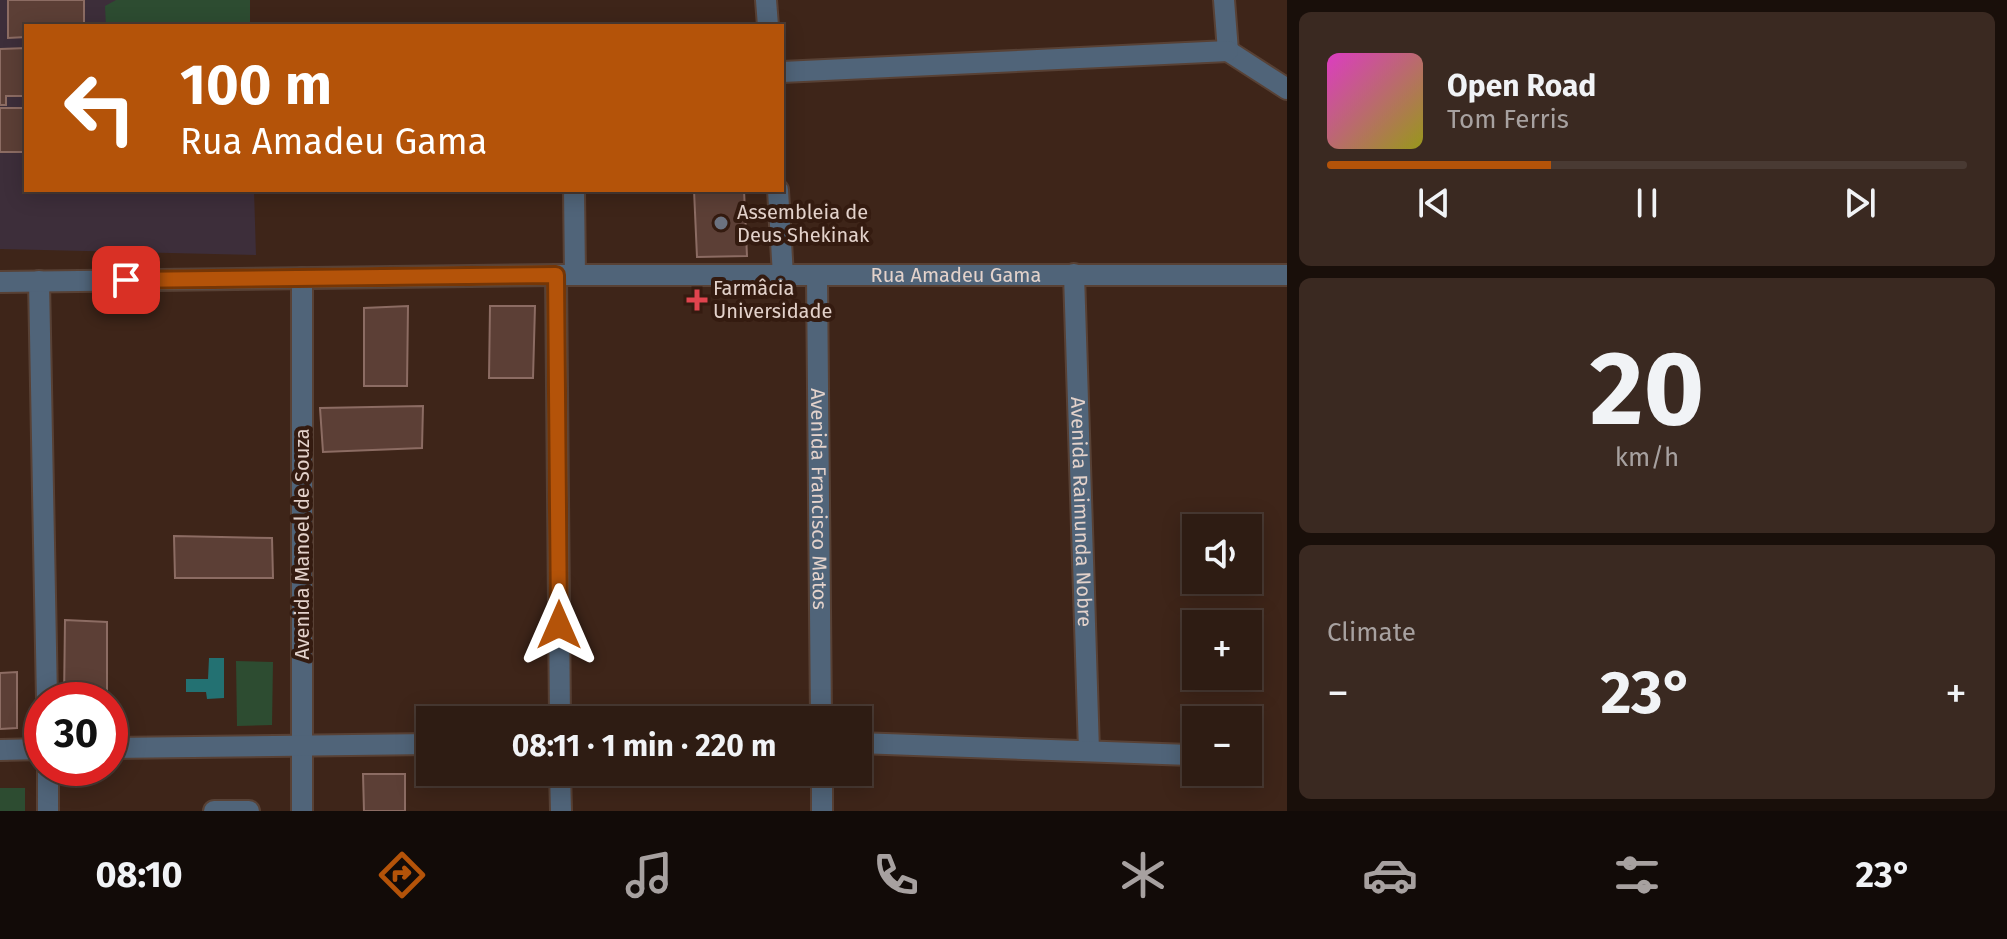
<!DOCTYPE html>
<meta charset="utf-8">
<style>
body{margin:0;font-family:"Fira Sans",sans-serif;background:#3a2921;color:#f1f3f6;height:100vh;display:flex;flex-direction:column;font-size:30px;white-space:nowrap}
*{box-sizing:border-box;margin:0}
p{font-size:26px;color:#a7a1a0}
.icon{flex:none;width:44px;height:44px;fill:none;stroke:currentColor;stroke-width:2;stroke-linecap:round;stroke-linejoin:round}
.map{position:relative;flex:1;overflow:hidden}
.panel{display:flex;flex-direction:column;gap:12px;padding:12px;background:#190f0a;width:720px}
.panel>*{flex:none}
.top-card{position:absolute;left:24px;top:24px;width:760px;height:168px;border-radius:0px;box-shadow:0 4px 20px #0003,0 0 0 2px #493a33;background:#b45309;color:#fff;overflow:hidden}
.controls{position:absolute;left:1182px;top:514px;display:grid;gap:16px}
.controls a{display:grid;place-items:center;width:80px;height:80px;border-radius:0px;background:#2e1c13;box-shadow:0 4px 20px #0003,0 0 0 2px #493a33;font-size:40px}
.speed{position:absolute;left:24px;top:682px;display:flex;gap:16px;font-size:40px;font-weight:700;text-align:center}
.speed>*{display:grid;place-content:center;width:104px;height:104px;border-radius:50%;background:#2e1c13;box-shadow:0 4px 20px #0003,0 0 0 2px #493a33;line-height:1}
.speed .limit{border:12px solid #d22;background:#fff;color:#111}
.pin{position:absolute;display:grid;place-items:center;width:68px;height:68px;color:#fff;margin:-34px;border-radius:16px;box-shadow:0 4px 12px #0006}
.me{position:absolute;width:88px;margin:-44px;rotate:0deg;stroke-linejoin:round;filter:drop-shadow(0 0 6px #0008)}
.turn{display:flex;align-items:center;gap:28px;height:168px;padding:0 24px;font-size:36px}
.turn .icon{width:104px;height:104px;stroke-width:2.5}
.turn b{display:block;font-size:56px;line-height:68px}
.big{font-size:60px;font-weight:700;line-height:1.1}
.panel .card{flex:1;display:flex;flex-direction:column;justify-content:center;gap:12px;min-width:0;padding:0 28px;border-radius:12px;background:#3a2921}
.panel .dial{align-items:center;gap:0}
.dial b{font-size:104px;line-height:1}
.song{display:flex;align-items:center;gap:24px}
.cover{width:96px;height:96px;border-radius:12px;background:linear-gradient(135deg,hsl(310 70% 55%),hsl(60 70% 35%))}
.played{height:8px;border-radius:4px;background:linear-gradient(90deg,#b45309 35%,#493a33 35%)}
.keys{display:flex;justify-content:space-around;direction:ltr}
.heat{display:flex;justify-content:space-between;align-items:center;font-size:44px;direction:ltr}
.trip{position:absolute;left:416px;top:706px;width:456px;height:80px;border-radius:0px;background:#2e1c13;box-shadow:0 4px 20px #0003,0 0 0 2px #493a33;font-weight:700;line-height:80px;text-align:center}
.tabs{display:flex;height:128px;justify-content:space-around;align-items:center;background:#120b08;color:#a7a1a0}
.tabs .icon{width:56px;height:56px}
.tabs .active{color:#b45309}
.tabs b{font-size:36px;color:#f1f3f6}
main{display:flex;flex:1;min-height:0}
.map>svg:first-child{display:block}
.education{fill:#3d2e3a}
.green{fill:#2d4c31}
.water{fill:#237172}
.building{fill:#5c3f36;stroke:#8c6c63;stroke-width:2}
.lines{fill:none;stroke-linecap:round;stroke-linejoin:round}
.minor-casing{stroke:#584135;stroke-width:24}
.minor{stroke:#506479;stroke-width:20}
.route-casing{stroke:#753606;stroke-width:20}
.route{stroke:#b45309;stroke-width:14}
.worship-dot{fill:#6b7280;stroke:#341b10;stroke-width:3}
.health-dot{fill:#e0444e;stroke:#341b10;stroke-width:3}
.labels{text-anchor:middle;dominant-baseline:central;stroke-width:8;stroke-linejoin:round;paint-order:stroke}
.poi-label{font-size:20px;fill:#e3d2cb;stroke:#341b10;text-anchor:start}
.street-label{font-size:20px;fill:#e3d2cb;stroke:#341b10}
</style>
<main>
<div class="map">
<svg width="1287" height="811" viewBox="0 0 1287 811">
<rect width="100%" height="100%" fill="#3e2519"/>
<path class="education" d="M0,0H250V26H26V190H254L256,255L0,249Z"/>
<g class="green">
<path d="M116,0H250V26H106L105,6Z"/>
<path d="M236,661L273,662L272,725L237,726Z"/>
<rect x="0" y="788" width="25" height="23"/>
</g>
<path class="water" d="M209,658H224V698L207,699L206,692H186V679H208Z"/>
<g class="building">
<path d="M8,0H84V26H26V37L8,38Z"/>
<path d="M26,48V96H6V105H0V49Z"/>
<rect x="0" y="108" width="26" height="44"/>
<path d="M694,190H744L747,256L697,257Z"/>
<path d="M408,306L407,386H364V308Z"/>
<path d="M490,306H535L533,378H489Z"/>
<path d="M423,406L422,448L323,452L320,408Z"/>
<path d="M174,536L272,538L273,578H175Z"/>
<path d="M65,620L107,622V700H64Z"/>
<path d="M17,672V728L0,729V673Z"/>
<path d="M363,774H405V811H364Z"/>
</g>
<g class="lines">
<defs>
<g id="minor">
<path d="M766,0L768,26"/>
<path d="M1224,0L1228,51"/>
<path d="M1228,51L1287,89"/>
<path d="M782,72L1228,51"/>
<path d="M574,190L575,275"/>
<path d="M778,190L783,276"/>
<path id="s1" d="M1074,274L1089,751"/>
<path d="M556,275L560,720"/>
<path id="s2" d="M817,277L821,720"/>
<path d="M302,278V811"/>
<path d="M39,281L47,700"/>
<path id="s3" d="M0,282L556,275H1287"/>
<path d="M858,743L1190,755"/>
<path d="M110,748L430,744"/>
<path d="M0,750L42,749"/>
<path d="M48,768V811"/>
<path d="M560,772L561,811"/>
<path d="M822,772V811"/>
<path d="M214,811H249"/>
</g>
</defs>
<use href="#minor" class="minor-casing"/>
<use href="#minor" class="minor"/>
</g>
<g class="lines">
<defs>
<path id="route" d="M126,280L556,275L559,625"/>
</defs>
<use href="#route" class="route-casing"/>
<use href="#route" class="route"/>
</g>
<circle class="worship-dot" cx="721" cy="223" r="8"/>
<path class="health-dot" d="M693 288h8v8h8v8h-8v8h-8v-8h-8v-8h8z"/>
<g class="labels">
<g class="poi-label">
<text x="737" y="212">Assembleia de<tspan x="737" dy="23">Deus Shekinak</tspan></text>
<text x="713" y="288">Farmâcia<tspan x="713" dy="23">Universidade</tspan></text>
</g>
<g class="street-label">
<text stroke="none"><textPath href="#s3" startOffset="956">Rua Amadeu Gama</textPath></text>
<text stroke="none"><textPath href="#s2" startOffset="222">Avenida Francisco Matos</textPath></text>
<text stroke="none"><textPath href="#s1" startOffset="238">Avenida Raimunda Nobre</textPath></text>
<text transform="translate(302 544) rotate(-90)">Avenida Manoel de Souza</text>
</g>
</g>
</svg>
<div class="controls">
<a><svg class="icon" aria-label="sound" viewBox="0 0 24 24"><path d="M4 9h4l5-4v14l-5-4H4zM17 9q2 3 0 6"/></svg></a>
<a>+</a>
<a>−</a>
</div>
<div class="speed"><div class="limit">30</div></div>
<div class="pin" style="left:126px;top:280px;background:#d93025"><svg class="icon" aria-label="arrive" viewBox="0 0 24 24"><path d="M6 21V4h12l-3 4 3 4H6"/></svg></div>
<svg class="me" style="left:559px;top:625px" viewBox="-20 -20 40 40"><path d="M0-17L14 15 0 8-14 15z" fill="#b45309" stroke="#fff" stroke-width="4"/></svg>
<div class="trip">08:11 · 1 min · 220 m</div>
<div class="top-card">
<div class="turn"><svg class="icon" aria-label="left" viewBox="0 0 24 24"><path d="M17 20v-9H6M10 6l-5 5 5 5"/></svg><div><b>100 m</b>Rua Amadeu Gama</div></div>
</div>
</div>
<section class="panel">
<div class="card">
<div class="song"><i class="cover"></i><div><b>Open Road</b><p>Tom Ferris</p></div></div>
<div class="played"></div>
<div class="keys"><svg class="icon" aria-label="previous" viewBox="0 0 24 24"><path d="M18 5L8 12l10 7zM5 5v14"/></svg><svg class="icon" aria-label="pause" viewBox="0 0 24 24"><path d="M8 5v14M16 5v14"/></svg><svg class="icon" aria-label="next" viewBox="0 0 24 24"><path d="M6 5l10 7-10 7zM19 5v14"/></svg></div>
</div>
<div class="card dial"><b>20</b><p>km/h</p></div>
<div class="card"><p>Climate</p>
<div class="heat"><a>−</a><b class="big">23°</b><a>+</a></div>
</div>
</section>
</main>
<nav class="tabs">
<b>08:10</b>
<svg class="icon active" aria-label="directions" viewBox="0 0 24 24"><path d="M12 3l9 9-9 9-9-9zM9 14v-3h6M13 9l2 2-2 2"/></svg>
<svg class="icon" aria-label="music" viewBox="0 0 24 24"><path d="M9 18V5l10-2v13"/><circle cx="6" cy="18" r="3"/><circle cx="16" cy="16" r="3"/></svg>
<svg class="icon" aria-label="phone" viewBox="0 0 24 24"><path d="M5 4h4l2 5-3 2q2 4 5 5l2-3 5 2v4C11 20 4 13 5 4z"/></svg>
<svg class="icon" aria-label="climate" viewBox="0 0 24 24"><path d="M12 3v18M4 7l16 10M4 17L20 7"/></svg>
<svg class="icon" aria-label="car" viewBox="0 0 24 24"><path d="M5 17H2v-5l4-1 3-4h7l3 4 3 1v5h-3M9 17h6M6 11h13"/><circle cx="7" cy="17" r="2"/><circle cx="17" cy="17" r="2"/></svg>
<svg class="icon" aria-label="filters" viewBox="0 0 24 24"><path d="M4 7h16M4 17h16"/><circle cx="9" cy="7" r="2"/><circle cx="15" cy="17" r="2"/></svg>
<b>23°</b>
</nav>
